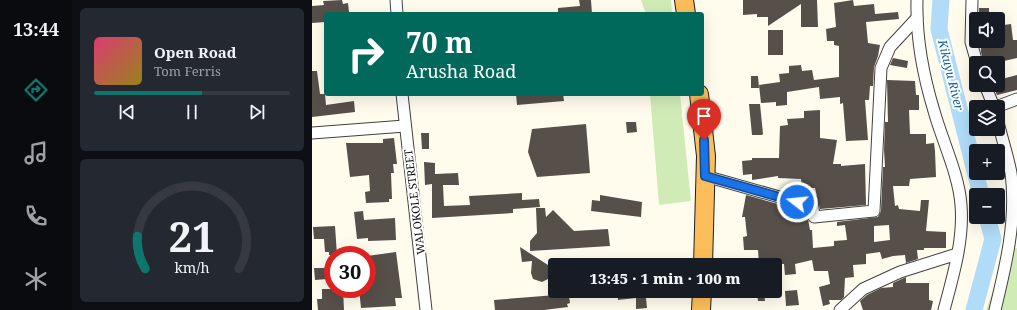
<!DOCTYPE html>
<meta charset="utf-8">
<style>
body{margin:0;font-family:"Noto Serif",serif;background:#242831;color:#f1f3f6;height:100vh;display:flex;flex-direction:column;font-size:15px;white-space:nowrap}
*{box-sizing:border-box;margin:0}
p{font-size:13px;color:#9ea1a6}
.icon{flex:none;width:22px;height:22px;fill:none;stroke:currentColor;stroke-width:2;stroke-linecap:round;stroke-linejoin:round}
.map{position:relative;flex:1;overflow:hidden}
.sheet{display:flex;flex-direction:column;gap:8px;padding:8px;background:#0d0f14;width:240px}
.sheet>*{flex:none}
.guide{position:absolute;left:12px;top:12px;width:380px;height:84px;border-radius:4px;box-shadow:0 4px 16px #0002;background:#00695c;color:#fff;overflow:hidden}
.fabs{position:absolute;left:657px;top:12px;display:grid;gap:8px}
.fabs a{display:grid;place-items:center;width:36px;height:36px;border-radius:4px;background:#171b24;box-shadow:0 4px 16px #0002;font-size:20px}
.speed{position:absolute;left:12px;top:246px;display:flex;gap:8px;font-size:20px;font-weight:700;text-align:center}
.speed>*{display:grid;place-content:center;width:52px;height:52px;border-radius:50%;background:#171b24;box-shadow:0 4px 16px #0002;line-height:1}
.speed .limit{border:6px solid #d22;background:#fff;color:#111}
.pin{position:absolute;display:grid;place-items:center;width:34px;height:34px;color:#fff;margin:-41px -17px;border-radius:50% 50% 50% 0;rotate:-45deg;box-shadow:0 0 4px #0007}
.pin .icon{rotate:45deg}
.me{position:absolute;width:44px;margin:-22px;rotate:286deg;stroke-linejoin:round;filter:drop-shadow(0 0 3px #0008)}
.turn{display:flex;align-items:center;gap:14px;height:84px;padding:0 16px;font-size:18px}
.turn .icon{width:52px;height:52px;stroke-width:2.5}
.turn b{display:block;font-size:28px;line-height:34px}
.sheet .widget{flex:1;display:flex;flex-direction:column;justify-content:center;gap:6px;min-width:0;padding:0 14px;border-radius:6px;background:#242831}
.sheet .dial{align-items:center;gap:0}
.dial svg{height:104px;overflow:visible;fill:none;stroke:#363941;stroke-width:7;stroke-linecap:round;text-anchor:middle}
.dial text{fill:#f1f3f6;stroke:none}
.song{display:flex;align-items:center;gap:12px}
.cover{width:48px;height:48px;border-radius:6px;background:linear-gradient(135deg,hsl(340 70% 55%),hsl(50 70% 35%))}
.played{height:4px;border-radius:2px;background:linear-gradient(90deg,#0f766e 55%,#363941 55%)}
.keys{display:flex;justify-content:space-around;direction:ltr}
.trip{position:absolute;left:236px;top:258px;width:234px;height:40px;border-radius:4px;background:#171b24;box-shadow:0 4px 16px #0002;font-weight:800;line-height:40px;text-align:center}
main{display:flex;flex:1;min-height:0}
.dock{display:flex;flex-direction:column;width:72px;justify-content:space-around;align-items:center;background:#090b0e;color:#9ea1a6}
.dock .icon{width:28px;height:28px}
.dock .selected{color:#0f766e}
.dock b{font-size:18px;color:#f1f3f6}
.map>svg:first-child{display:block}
.green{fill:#d1ebb7}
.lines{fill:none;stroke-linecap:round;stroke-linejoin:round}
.river{stroke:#b1dcf8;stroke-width:17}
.building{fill:#574f4a;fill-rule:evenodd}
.minor-casing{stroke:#414141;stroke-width:13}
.trunk-casing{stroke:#1f1f1f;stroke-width:20}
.minor{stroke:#fff;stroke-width:11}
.trunk{stroke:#fbbe5a;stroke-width:18}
.route-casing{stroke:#114b97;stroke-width:10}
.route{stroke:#1a73e8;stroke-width:7}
.labels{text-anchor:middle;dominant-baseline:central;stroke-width:4;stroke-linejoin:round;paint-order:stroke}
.street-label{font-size:11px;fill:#0e0e0e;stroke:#fff}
.water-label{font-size:12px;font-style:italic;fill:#1361a4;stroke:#fff}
</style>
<main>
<nav class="dock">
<b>13:44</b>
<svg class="icon selected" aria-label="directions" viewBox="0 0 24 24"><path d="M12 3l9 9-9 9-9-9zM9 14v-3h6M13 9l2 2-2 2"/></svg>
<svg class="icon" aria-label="music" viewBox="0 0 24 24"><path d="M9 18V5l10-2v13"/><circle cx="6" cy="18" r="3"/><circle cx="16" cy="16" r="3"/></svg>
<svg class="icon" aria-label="phone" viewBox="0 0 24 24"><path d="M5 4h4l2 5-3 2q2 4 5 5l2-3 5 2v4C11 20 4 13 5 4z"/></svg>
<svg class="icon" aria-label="climate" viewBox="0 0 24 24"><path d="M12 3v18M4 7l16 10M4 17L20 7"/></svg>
</nav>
<section class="sheet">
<div class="widget">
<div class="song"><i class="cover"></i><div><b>Open Road</b><p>Tom Ferris</p></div></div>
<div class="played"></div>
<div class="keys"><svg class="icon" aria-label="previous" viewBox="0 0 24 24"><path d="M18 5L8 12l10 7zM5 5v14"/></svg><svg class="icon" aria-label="pause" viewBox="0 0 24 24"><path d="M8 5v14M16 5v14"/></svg><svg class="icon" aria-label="next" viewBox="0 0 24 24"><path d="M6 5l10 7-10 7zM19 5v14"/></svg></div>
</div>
<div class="widget dial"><svg viewBox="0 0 100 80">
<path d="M14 69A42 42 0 1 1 86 69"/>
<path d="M14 69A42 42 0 0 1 8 44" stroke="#0f766e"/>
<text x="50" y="56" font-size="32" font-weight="700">21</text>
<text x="50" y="72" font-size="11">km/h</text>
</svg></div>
</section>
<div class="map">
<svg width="705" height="310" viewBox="0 0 705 310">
<rect width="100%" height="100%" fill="#fffcee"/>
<g class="green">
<path d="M329,0H359L360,14H334Z"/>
<path d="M338,94H368L379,201L347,205Z"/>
<path d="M705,248V310H674L696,249Z"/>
</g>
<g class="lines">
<g class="river">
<path d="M629,0L627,29L669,195"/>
<path d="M662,310L681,239L675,217"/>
</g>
</g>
<g class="building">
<path d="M30,0L31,4L36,3L37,12L14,14V22L0,23V6L12,5L11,1Z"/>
<path d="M267,0H279L280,14H246V8L268,6Z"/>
<path d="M431,0H505L506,27H489V4L456,26V17H445V14L431,15Z"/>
<path d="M541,0L542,6L562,4L563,14L586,12L587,19L554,22L556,43L568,45L566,56L562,67L561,86H558L557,100H553L556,140L534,141L531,103L528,104V97L508,99L507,87L475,92V105L464,106V102L449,103L447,85L468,82L467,74L477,73V66L489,65L490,71L500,70L502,80L527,77V46L522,45V41H515L514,29L524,27L522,3Z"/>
<rect x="667" y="8" width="10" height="11"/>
<path d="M699,24L701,40H705V58L683,63H672L669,52V41H686V31H693L692,25Z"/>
<rect x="456" y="30" width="15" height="25"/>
<path d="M581,58L596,61L595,68L578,65Z"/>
<path d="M0,71H5L8,94H13L14,105L42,101L43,112L0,117Z"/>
<path d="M705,75V90L685,95L681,85H686V80Z"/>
<path d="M439,76H446L447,88H439Z"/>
<path d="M575,80L603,81L604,95H607V110H597L598,134H614V144L622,143L623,151L624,177L598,179L597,186H581L583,206L586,205L587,209L608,211L609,200H617L614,231L634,232V248H612V250H605L606,259L594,263L593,255L581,256L570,259L568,252L554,254V264L541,265L542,277L533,278L532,297L529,300H517L518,304L511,306L507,287L518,284L516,271H502L500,260L483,264L484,274L473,275L472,264L447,265L446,250H432L431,237L435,236L433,217H430L434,195L480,208V210L494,208L498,230H500L501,248L522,246V241L535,240L533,225L525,226V222L566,217L569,211L571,167H573L572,150L573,122H576ZM577,225L578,240L562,242V226Z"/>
<path d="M204,94H251L252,101L205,105Z"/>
<path d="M437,104H448L451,134L450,135H440Z"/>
<path d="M508,110V138L525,140L521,164H529V166L553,164L554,205L508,209L503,188H490L489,179L466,178V176L440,180V174L431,175L430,161L440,160V158H467L468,126L476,125L475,119L492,118V111Z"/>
<path d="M314,122H324L325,132L315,133Z"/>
<path d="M274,124L278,173L225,177L216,152L220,129Z"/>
<path d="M109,133H117V149H110Z"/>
<path d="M82,138L85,164H81L82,173H79L80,199H77V202L54,203L53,192L58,191L57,175L38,177L34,143H71V139Z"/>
<path d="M112,162L123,163V174L146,173L147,185H131L132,206L158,205L157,196L210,193V200L227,199L228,207L201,209V213L120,218V184L113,185Z"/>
<path d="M288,195L330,202L329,217L279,211L280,200L288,201Z"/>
<path d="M224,208H233L234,217L241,210L262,231L296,229L298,246L218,251V241L225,233Z"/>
<path d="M51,211L52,220L83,218L84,240L56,241V238L45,239L42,212Z"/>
<path d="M23,226L25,255H17V252H13L12,239H2L1,227Z"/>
<path d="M208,247L236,265L239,272L236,279L230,282L221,279L219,273L220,261L210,262Z"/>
<path d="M84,252L90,298H83L84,306L49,308L47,289H55V256Z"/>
<path d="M2,268H14L15,279L3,280Z"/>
<path d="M594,277V283H617V300L621,301L619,310H551L548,301L555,295L569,288L581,287V283Z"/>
<path d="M10,289H31L32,310H6L5,299H10Z"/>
<path d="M485,290L487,305L474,306L473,291Z"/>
<path d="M305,291H342V297L334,298L335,308L324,309V298L306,300Z"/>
<path d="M452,291L453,301H446L445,292Z"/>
<path d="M244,295V297L257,296L258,303L255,304L256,307L232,310H183L182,300Z"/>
</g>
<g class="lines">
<defs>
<g id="minor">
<path d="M84,0L85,14"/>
<path d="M605,0C604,38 611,75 622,111C630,140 647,175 649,205C652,240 641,276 632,310"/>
<path d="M660,0L659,42L665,63"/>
<path d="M673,85L682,107"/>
<path d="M90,94L114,310"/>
<path d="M684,107L705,99"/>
<path d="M0,133L93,126"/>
<path d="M393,176L485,202L500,200L502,217L562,211L569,68L578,47L605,18"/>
<path d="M528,310L551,289L588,272L645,254"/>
<path d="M683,310C694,265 705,220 699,173C696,156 690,139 686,122"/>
</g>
<g id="trunk">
<path d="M372,0L374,14"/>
<path d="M387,94L394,156L391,265"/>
<path d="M389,310L390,291"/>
</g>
</defs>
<use href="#minor" class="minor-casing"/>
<use href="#trunk" class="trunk-casing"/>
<use href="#minor" class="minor"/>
<use href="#trunk" class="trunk"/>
</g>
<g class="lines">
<defs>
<path id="route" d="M392,140L393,176L485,202"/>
</defs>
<use href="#route" class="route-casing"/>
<use href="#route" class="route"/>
</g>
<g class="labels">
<g class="street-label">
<text transform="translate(102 202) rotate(-97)">WALOKOLE STREET</text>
</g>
<g class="water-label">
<text transform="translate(639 75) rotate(76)">Kikuyu River</text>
</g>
</g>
</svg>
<div class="fabs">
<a><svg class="icon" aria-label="sound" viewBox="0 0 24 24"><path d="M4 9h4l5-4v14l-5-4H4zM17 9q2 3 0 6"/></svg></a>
<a><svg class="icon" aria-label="search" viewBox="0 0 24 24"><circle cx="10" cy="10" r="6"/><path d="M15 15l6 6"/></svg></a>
<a><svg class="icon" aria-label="layers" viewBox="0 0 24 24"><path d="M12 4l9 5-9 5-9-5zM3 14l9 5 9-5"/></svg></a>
<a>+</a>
<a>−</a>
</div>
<div class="speed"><div class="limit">30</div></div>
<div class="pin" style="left:392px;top:140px;background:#d93025"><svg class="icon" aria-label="arrive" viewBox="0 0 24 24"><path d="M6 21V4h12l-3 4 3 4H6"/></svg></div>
<svg class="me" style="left:485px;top:202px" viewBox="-20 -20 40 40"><circle r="17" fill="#1a73e8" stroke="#fff" stroke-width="3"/><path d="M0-11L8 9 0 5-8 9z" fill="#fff"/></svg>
<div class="trip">13:45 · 1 min · 100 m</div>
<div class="guide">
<div class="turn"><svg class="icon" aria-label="right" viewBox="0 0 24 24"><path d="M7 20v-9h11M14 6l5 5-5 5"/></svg><div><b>70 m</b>Arusha Road</div></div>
</div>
</div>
</main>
